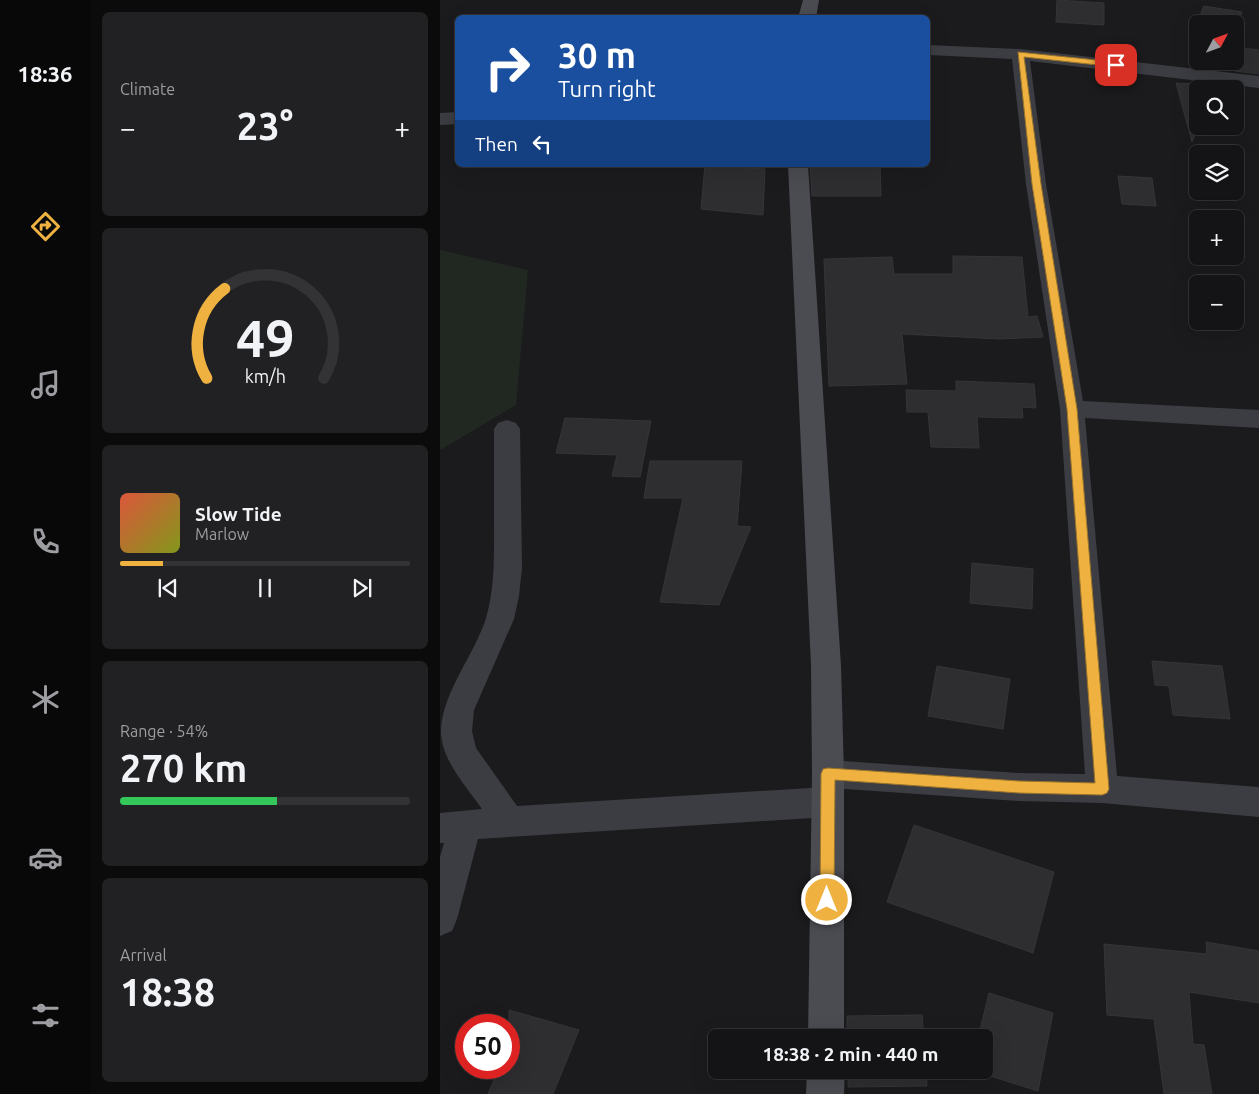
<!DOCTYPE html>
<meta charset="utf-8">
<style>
body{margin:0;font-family:Ubuntu,sans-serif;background:#212123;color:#f1f3f6;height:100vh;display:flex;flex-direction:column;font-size:19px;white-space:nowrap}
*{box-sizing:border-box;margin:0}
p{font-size:16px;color:#9d9ea1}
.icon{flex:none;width:28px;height:28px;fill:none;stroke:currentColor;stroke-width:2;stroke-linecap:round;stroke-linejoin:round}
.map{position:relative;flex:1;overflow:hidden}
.drawer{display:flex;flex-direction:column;gap:12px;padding:12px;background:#0b0b0c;width:350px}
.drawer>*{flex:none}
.top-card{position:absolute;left:15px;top:15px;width:475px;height:152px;border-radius:8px;box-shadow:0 5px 20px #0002,0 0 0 1px #333335;background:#1a4fa0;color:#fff;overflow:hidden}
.needle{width:32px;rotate:49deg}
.buttons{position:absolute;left:749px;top:15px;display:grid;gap:10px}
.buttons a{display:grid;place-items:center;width:55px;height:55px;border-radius:8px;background:#141416;box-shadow:0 5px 20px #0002,0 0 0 1px #333335;font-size:25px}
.speed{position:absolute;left:15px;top:1014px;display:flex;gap:10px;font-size:25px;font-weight:700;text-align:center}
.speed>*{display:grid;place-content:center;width:65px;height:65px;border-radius:50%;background:#141416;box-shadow:0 5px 20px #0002,0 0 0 1px #333335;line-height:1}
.speed .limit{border:8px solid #d22;background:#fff;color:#111}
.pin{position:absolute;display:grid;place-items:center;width:42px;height:42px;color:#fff;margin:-21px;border-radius:10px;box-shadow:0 2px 8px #0006}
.me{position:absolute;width:55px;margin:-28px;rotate:0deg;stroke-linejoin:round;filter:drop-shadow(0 0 4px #0008)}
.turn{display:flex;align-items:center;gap:18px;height:105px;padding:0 20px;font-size:22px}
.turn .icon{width:65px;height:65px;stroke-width:2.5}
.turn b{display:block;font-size:35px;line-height:42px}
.then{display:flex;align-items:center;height:48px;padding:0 20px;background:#0003;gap:10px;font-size:19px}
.big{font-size:38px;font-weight:700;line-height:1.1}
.drawer .card{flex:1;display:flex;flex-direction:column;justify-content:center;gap:8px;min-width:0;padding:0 18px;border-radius:8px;background:#212123}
.drawer .dial{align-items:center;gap:0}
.dial svg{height:130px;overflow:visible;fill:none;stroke:#333335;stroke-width:7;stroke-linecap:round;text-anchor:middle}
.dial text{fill:#f1f3f6;stroke:none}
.song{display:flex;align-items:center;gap:15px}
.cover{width:60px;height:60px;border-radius:8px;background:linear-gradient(135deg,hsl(10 70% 55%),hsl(70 70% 35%))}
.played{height:5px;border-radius:2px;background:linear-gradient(90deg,#efb241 15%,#333335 15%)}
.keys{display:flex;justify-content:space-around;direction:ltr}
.heat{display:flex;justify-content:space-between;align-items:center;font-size:28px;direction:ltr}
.charge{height:8px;border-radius:4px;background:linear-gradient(90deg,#34c759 54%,#333335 0)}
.trip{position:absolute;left:268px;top:1029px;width:285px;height:50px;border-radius:8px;background:#141416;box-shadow:0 5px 20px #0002,0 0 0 1px #333335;font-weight:700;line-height:50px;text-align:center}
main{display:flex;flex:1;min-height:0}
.menu{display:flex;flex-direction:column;width:90px;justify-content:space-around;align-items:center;background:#080809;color:#9d9ea1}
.menu .icon{width:35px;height:35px}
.menu .active{color:#efb241}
.menu b{font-size:22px;color:#f1f3f6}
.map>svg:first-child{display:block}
.green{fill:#212822}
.building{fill:#2e2e31;stroke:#353539}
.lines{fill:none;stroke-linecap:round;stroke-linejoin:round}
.minor{fill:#3c3d42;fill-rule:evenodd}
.secondary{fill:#4a4c52;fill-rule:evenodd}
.route{fill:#efb241;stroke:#9b742a}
</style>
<main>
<nav class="menu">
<b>18:36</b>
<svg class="icon active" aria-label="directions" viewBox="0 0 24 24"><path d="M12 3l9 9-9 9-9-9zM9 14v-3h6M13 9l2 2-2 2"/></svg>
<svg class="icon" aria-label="music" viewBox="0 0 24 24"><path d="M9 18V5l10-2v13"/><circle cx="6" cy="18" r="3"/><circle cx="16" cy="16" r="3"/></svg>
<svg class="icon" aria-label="phone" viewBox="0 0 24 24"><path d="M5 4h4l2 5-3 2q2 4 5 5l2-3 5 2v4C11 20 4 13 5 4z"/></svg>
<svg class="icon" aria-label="climate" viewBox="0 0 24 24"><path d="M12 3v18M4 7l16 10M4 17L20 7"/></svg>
<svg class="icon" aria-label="car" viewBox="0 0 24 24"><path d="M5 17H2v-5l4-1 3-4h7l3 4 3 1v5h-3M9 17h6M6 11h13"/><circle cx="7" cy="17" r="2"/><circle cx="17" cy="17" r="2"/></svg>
<svg class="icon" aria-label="filters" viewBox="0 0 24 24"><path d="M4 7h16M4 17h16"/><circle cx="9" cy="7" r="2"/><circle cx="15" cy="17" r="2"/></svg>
</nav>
<section class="drawer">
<div class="card"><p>Climate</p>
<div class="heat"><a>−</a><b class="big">23°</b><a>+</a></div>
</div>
<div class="card dial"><svg viewBox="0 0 100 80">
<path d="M14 69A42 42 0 1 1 86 69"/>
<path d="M14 69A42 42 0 0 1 25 14" stroke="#efb241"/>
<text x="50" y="56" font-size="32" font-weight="700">49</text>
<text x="50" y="72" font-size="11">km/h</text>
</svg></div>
<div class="card">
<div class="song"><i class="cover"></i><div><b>Slow Tide</b><p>Marlow</p></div></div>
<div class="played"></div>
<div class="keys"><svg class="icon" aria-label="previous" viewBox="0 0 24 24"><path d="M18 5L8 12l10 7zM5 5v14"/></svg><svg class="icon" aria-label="pause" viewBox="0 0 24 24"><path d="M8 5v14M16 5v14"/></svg><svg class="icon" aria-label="next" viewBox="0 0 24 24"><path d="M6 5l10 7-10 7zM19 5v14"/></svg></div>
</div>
<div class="card"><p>Range · 54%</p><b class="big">270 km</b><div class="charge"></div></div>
<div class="card"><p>Arrival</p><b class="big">18:38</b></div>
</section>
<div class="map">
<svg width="819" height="1094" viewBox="0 0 819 1094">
<rect width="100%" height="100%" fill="#1b1b1d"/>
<path class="green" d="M0,250L88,270L76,405L2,449H0Z"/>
<g class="building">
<path d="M617,0L664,3V25L616,22Z"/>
<path d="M764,6L802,12L795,31V24H758V28H755Z"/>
<path d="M795,47L819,50V74L795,71Z"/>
<path d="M736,83L774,85L773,89H758L759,126L752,142Z"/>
<path d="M265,165L325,169L323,215L261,209Z"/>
<path d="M370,165H440L441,196H372Z"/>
<path d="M678,176L712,178L716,206L682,204Z"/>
<path d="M513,256L582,257L588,317L597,316L603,337L560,339L462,334L467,384L389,386L384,259L452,257L454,274H513Z"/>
<path d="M516,381L594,384L596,408L582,407L583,418L537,417L539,448L491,447L488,412H467L466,390L516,391Z"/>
<path d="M125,418L211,421L200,477L172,476L177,455L116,453Z"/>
<path d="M210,461H302L297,526L311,527L279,605L220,602L243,498H204Z"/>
<path d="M532,563L593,569L592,609L530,603Z"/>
<path d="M712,661L782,666L790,719L733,715L729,686L715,685Z"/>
<path d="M497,666L570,679L563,729L488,716Z"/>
<path d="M474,825L614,872L593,953L447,902Z"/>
<path d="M766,942L819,951V1003L749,992L753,1044L764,1045L772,1094H724L714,1019L667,1015L664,944L767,954Z"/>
<path d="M549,993L613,1013L598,1091L531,1070H544V1038H538Z"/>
<path d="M69,1010L139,1030L113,1094H48L59,1068H69Z"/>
<path d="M482,1015L484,1038H407V1016Z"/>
<path d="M408,1070H486L487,1086L408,1087Z"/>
</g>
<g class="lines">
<g class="minor">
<path d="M488,45L580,49L819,76V88L590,61L606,184L643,401L819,410V428L645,418L677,776L819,787V817L662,803L579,801L391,788L399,792L404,802L399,812L388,817L38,839L17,919L12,931L0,936V857L4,843H0V813L42,809C26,786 0,759 1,729C3,691 35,654 46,618C55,587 54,555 54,524C54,492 54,461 54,429L58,423L67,420L76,423L80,429L82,568L79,596L74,619L34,710L32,731L36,748L77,806L386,787L377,784L372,774L377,764L388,760L579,773L645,774L620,409L586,184L572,59L488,55Z"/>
<path d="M18,112V124L0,125V113Z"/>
</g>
<g class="secondary">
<path d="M363,0H379L376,18H358Z"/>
<path d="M348,165H368L401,666L404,774V1038H368L372,774L371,666Z"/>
<path d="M367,1070H405L404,1094H366Z"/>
</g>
</g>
<path class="route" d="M578,52L676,62L679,65L676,67L584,57L601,184L637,409L669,789L667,793L662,795L579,793L395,780L394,900L392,905L387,907L382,905L380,900L381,774L383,769L388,768L579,781L655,783L627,409L592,184Z"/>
</svg>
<div class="buttons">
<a><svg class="needle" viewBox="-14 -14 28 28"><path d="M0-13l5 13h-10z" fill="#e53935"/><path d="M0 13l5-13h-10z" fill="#9d9ea1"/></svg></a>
<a><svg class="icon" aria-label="search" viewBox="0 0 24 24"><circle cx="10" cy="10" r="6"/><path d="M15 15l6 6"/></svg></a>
<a><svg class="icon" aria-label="layers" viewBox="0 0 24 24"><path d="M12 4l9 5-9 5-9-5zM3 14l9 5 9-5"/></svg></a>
<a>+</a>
<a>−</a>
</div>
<div class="speed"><div class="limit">50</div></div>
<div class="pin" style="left:676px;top:65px;background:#d93025"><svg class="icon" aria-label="arrive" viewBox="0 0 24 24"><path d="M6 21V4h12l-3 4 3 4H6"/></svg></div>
<svg class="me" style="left:387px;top:900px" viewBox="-20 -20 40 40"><circle r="17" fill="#efb241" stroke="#fff" stroke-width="3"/><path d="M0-11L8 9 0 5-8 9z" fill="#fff"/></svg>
<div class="trip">18:38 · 2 min · 440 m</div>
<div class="top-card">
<div class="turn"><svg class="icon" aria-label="right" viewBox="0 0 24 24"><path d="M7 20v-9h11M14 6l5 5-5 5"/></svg><div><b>30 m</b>Turn right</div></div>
<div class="then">Then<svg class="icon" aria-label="left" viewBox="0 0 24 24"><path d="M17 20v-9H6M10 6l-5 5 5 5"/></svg></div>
</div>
</div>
</main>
